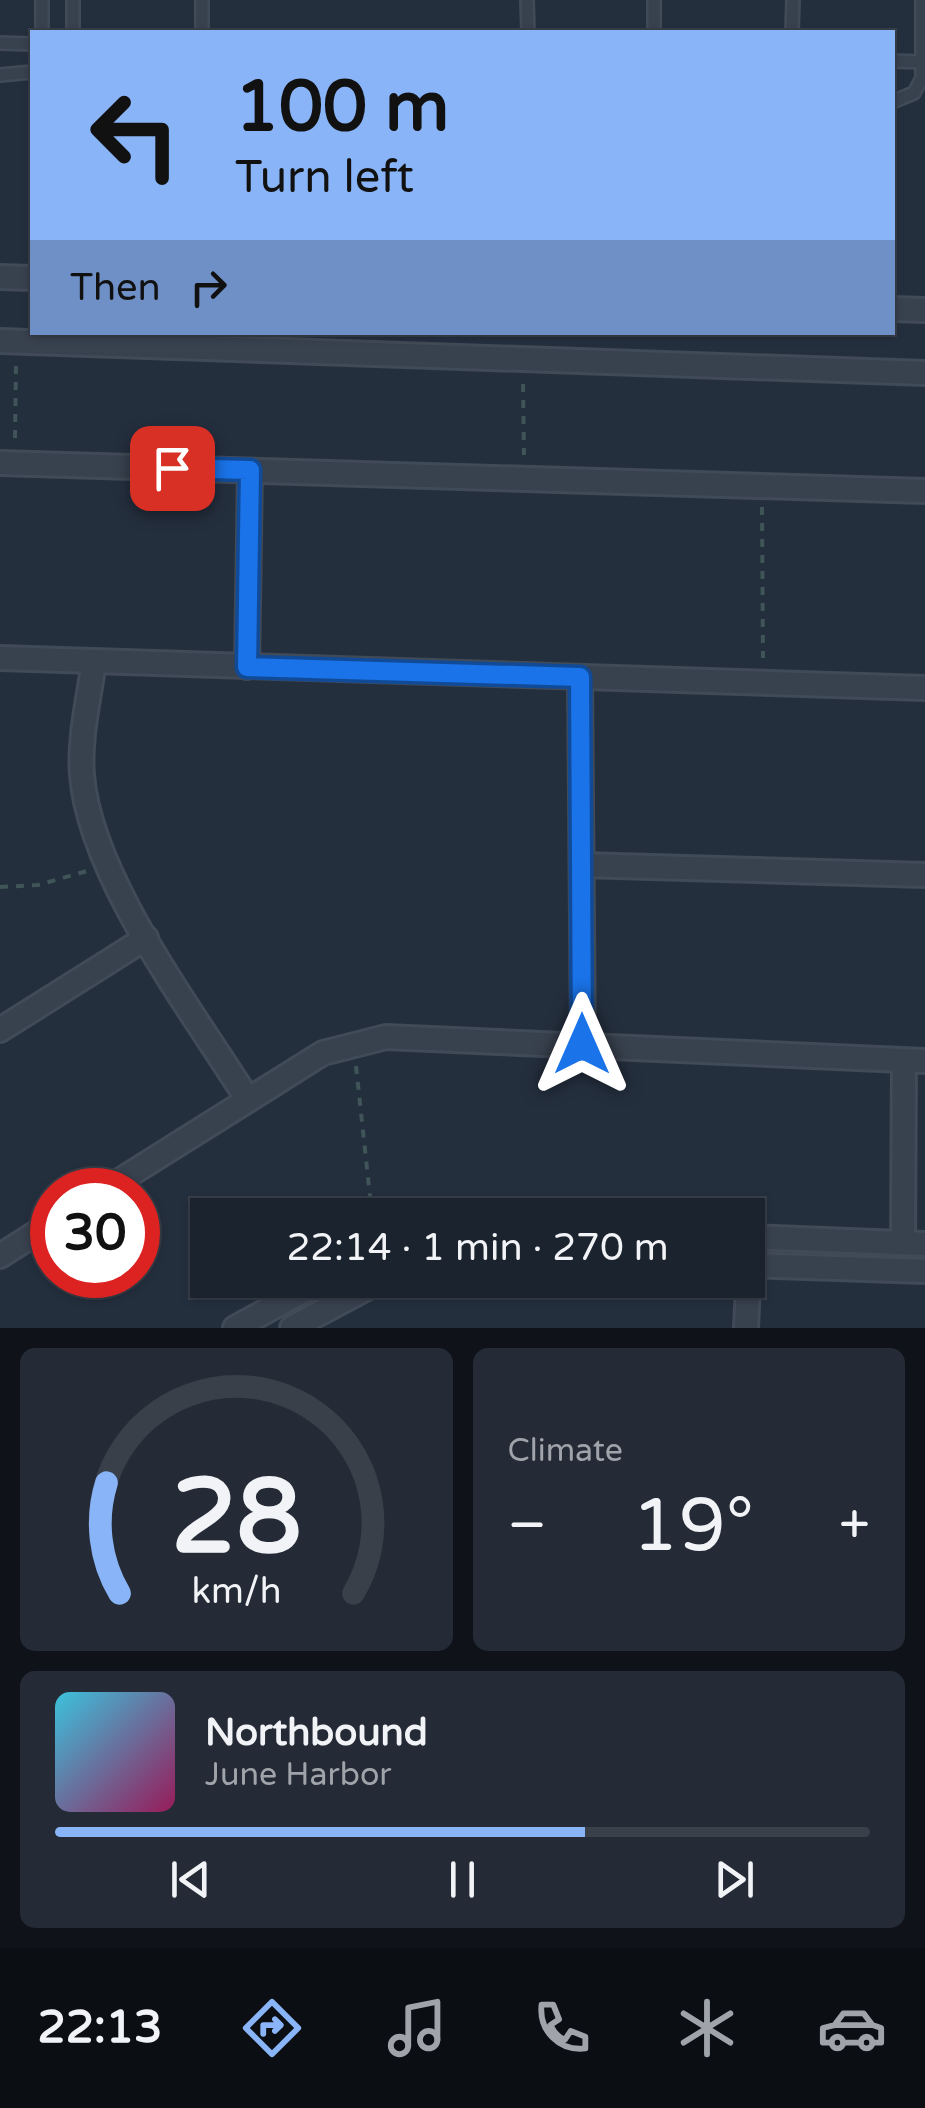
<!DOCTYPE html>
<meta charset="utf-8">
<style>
body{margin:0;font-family:"Varela Round",sans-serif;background:#242b36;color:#f1f3f6;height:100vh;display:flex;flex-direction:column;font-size:38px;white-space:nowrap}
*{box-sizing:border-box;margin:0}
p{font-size:32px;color:#a0a4aa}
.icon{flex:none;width:55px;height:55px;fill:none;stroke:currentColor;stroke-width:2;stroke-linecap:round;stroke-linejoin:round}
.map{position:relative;height:1328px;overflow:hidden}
.side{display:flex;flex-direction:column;gap:20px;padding:20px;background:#0f1319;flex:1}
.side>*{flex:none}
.banner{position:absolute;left:30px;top:30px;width:865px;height:305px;border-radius:0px;box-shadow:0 2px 8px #0004,0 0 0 2px #39404a;background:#8ab4f8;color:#111;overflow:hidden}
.speed{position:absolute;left:30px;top:1168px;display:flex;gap:20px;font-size:50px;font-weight:700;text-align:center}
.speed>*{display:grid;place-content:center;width:130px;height:130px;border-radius:50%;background:#1b232e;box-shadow:0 2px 8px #0004,0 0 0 2px #39404a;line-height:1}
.speed .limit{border:15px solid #d22;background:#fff;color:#111}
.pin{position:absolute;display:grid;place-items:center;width:85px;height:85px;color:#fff;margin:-42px;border-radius:20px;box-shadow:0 5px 15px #0006}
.me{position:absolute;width:110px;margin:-55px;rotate:0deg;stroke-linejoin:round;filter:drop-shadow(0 0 8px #0008)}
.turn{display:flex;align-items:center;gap:35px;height:210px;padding:0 40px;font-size:45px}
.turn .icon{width:130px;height:130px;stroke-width:2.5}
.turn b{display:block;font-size:70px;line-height:85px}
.then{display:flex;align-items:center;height:95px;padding:0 40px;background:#0003;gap:20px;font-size:38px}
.big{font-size:75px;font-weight:600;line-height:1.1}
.side .tile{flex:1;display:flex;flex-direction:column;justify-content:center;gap:15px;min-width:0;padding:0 35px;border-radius:15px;background:#242b36}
.side .dial{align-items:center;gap:0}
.dial svg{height:260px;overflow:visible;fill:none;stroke:#39404a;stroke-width:7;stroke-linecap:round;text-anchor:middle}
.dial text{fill:#f1f3f6;stroke:none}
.song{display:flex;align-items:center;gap:30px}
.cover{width:120px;height:120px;border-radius:15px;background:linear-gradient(135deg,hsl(190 70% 55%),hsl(330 70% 35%))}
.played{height:10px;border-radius:5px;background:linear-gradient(90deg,#8ab4f8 65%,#39404a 65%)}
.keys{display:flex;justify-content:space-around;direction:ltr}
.heat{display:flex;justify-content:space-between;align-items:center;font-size:55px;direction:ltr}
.side .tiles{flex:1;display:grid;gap:20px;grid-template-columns:1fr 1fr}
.tile:last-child{grid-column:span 2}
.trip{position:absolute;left:190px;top:1198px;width:575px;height:100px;border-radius:0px;background:#1b232e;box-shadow:0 2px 8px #0004,0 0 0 2px #39404a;font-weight:600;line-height:100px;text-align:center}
.menu{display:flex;height:160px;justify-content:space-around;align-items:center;background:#0b0e12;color:#a0a4aa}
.menu .icon{width:70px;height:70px}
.menu .on{color:#8ab4f8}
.menu b{font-size:45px;color:#f1f3f6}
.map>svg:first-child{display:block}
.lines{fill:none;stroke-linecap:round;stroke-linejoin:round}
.lane-casing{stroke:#414a57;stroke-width:16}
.street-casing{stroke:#414a57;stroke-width:28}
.path{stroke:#3f5557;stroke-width:4;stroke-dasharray:8 8;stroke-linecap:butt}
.lane{stroke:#38414e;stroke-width:11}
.street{stroke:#38414e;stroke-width:22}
.route-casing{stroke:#114b97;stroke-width:25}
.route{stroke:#1a73e8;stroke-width:18}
</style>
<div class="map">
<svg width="925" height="1328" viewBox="0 0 925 1328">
<rect width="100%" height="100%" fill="#242f3e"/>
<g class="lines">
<defs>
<g id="lane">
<path d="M527,0L528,32"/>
<path d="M654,0V32"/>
<path d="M42,32V0"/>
<path d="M73,32V0"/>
<path d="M202,32V0"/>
<path d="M792,32L793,0"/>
<path d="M0,43L32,44"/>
<path d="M892,61L922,62"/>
<path d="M0,75L32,72"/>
<path d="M892,102L914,93L922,78V0"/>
</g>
<g id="street">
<path d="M0,277L32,278"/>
<path d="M892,309L925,310"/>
<path d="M0,341L925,373"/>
<path d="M0,463L925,491"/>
<path d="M0,658L925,688"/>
<path d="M94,661C89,698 79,739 82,775C90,878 194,1013 248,1100"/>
<path d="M247,667L250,471"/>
<path d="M580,677L583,1045"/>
<path d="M582,865L925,875"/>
<path d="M0,1030L146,938"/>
<path d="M105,1190L323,1053L386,1037L925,1061"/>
<path d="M748,1237L925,1244"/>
<path d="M903,1243L904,1061"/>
<path d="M0,1256L52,1223"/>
<path d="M748,1265L925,1271"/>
<path d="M235,1328L323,1280"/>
<path d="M292,1328L382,1280"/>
<path d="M746,1328L749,1265"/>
</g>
</defs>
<use href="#lane" class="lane-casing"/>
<use href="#street" class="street-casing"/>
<g class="path">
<path d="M523,384L524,455"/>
<path d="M15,438L16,363"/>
<path d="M762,507L763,658"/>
<path d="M0,887L38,885L87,871"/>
<path d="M356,1066L372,1215"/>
</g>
<use href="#lane" class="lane"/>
<use href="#street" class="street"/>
</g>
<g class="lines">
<defs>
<path id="route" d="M172,468L250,470L247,667L580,677L582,1044"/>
</defs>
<use href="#route" class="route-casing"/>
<use href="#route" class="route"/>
</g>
</svg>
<div class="speed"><div class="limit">30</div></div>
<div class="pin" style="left:172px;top:468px;background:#d93025"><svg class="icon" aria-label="arrive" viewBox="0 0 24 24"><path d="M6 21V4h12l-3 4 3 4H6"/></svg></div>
<svg class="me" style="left:582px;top:1044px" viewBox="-20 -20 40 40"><path d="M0-17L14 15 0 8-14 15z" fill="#1a73e8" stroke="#fff" stroke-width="4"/></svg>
<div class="trip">22:14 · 1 min · 270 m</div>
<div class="banner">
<div class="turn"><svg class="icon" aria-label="left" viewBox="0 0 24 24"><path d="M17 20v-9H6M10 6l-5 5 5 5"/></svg><div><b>100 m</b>Turn left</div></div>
<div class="then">Then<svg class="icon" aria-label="right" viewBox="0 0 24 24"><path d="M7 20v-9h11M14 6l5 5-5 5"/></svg></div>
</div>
</div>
<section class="side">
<div class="tiles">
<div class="tile dial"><svg viewBox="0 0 100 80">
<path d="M14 69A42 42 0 1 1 86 69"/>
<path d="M14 69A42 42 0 0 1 10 35" stroke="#8ab4f8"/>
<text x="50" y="56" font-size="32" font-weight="700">28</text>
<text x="50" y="72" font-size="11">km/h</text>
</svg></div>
<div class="tile"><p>Climate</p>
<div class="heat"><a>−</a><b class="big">19°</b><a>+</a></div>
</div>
<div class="tile">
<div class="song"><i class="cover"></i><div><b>Northbound</b><p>June Harbor</p></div></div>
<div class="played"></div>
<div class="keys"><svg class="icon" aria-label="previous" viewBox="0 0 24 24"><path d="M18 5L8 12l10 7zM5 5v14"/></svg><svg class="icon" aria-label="pause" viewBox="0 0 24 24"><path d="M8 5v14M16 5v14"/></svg><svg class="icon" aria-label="next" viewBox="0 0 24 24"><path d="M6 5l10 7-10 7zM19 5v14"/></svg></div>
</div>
</div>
</section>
<nav class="menu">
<b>22:13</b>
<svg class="icon on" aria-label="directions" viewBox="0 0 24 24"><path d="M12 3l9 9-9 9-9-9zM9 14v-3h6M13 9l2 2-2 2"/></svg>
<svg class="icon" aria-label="music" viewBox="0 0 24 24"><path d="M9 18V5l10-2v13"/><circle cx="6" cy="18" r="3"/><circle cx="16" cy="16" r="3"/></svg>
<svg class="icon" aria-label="phone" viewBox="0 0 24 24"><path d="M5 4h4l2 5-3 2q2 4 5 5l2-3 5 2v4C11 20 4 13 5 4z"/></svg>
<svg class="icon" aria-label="climate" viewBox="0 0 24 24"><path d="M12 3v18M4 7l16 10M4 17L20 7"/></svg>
<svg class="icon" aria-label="car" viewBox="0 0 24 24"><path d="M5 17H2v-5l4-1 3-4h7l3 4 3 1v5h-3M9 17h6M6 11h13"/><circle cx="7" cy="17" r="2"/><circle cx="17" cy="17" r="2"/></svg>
</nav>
